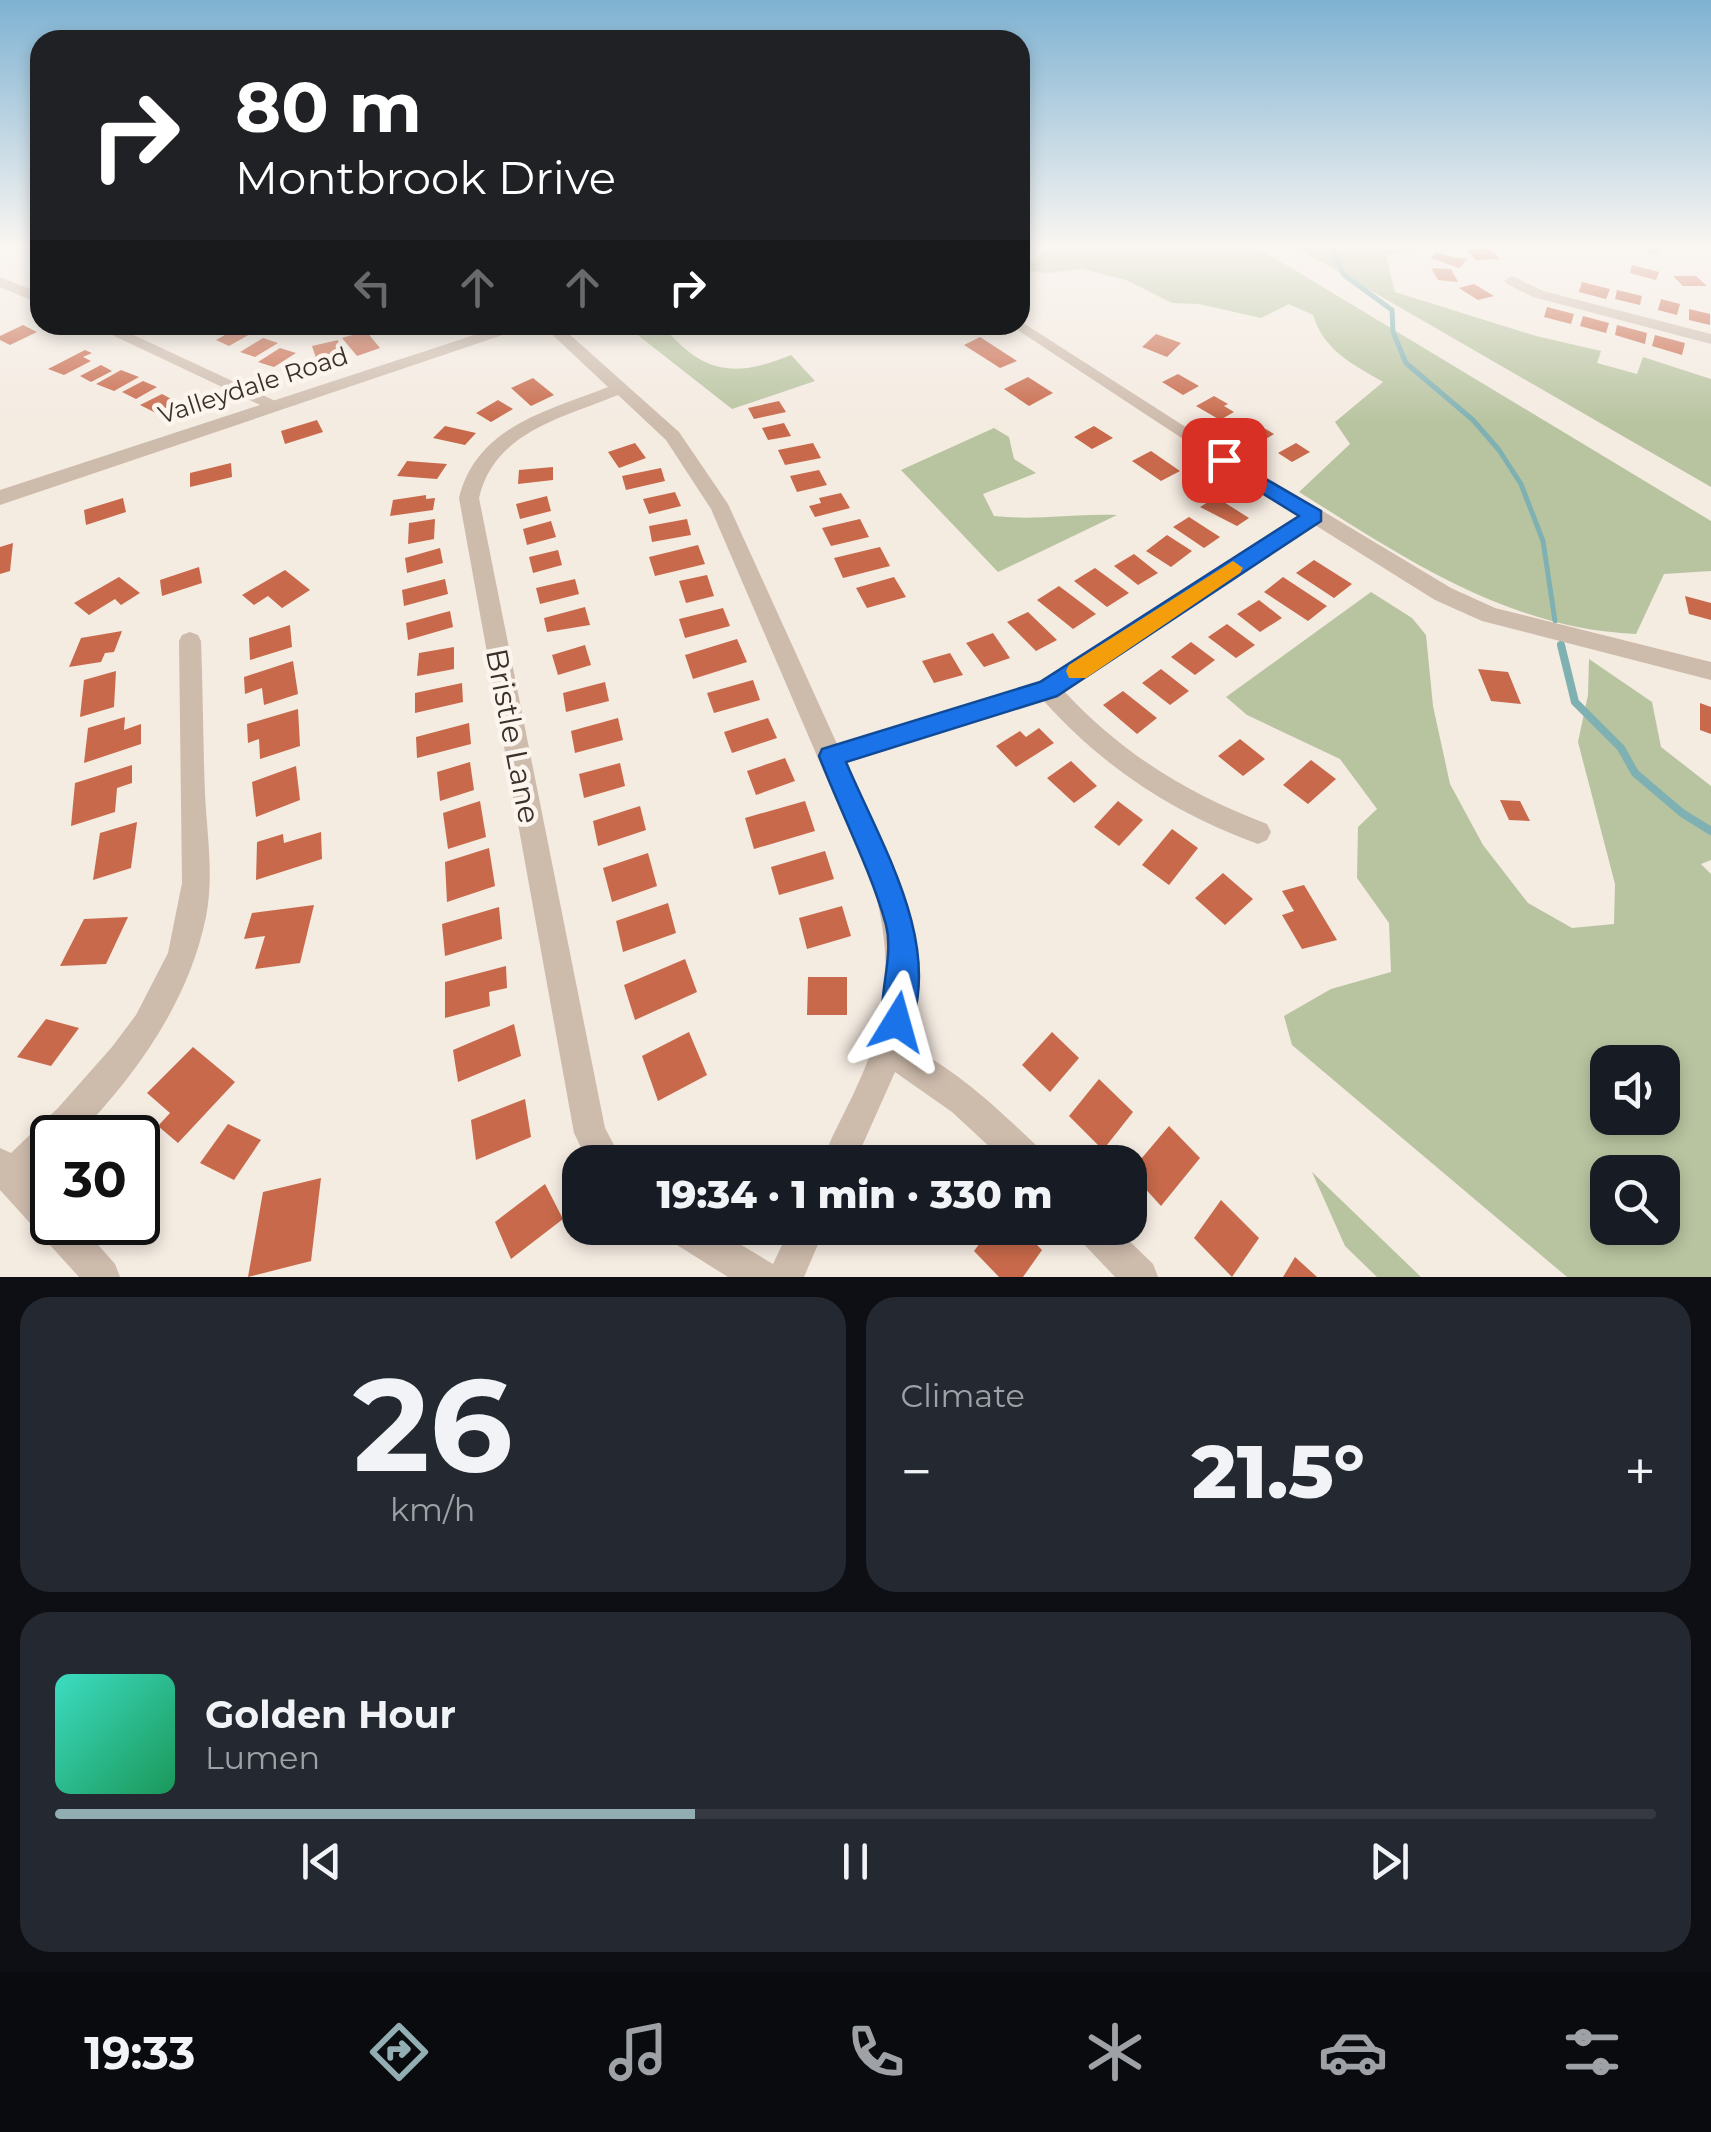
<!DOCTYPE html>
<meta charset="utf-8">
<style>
body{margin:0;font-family:Montserrat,sans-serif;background:#242831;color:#f1f3f6;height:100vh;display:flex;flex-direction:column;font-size:38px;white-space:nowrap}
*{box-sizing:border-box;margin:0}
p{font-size:32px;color:#9ea1a6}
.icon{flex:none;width:55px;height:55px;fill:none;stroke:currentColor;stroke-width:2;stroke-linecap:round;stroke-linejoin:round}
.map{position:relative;height:1277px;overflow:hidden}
.sheet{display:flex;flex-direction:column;gap:20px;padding:20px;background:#0d0f14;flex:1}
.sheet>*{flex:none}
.guide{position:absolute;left:30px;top:30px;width:1000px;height:305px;border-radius:30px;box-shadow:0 5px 15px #0003;background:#202124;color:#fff;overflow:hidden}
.fabs{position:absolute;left:1590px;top:1045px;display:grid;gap:20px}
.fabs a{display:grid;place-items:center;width:90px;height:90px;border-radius:20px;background:#171b24;box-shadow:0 5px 15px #0003;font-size:50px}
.speed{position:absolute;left:30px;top:1115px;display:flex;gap:20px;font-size:50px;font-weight:700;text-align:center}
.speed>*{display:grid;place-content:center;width:130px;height:130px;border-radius:50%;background:#171b24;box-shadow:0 5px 15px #0003;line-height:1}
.speed .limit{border:5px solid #111;border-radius:15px;background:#fff;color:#111}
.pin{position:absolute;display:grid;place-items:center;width:85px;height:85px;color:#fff;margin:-42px;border-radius:20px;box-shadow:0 5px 15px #0006}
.me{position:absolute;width:110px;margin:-55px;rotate:8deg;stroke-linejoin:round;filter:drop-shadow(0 0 8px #0008)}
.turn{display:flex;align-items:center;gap:35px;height:210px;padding:0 40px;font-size:45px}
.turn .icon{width:130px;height:130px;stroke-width:2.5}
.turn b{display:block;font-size:70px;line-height:85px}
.lanes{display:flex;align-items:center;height:95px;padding:0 40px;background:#0003;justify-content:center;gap:50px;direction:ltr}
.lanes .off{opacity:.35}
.big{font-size:75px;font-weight:800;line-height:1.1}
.sheet .card{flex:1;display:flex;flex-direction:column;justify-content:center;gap:15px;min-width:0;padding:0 35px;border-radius:30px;background:#242831}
.sheet .dial{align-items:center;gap:0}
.dial b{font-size:130px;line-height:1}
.song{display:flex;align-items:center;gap:30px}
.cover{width:120px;height:120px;border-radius:15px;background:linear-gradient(135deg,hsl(170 70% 55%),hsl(150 70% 35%))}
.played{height:10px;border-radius:5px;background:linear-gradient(90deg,#92aeb2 40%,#363941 40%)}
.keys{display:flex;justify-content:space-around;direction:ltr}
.heat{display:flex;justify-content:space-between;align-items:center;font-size:55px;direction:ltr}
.sheet .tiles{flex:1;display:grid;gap:20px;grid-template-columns:1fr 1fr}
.card:last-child{grid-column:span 2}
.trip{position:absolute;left:562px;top:1145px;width:585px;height:100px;border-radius:30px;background:#171b24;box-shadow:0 5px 15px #0003;font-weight:800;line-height:100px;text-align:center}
.dock{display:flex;height:160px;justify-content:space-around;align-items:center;background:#090b0e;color:#9ea1a6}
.dock .icon{width:70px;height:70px}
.dock .active{color:#92aeb2}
.dock b{font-size:45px;color:#f1f3f6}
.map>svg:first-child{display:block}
.green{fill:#b8c4a0;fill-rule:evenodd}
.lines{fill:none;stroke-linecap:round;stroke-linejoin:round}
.stream-far1{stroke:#7fb0b2;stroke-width:5}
.stream{stroke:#7fb0b2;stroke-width:8}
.building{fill:#c8694b}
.minor{fill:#cdbbac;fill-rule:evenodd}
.tertiary{fill:#cdbbac;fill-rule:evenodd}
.route{fill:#1a73e8;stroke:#114b97;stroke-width:2.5}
.slow{fill:#f59e0b}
.labels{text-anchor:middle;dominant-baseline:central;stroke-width:9;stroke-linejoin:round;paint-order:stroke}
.far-street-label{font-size:25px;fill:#3b302b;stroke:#fbf5ee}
.street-label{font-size:30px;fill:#3b302b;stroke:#fbf5ee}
</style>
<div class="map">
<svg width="1711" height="1277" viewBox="0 0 1711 1277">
<rect width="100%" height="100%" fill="#f4ebe1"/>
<g class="green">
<path d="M1048,245C1072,245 1141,252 1158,245H1253L1711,521V571L1664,574L1636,634C1508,629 1403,557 1299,492L1350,444L1335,422L1383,382C1353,364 1324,351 1313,315L1289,304L1261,318L1199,304L1172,303L1126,280L1082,269L1047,273L1031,271L1025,263L1037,259Z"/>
<path d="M1292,245H1438L1386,255L1395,292L1536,336L1601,351L1597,363L1637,374L1643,357L1711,379V487Z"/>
<path d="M625,325H662C702,373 733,379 791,355L815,381L732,409Z"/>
<path d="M994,428L1009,437L1014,459L1036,473L983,494L994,516C1035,521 1075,513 1117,515L998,572L901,470Z"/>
<path d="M1371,592L1412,618L1426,635L1433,706L1450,784L1483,845L1528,903L1572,928L1614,924L1615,884L1578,742L1588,695L1589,659L1652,702L1661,747L1711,786V860L1701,864L1711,874V1277H1567L1292,1045L1284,1016L1331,989L1391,972L1389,923L1357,878L1358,827L1377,809L1340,759L1247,715L1226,697ZM1608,1062H1662V1118H1608ZM1608,1172H1662V1228H1608Z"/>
<path d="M1312,1172L1421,1277H1377L1345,1246Z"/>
</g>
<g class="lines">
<path class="stream-far1" d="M1331,245L1344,275L1392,310L1393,332L1406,363L1473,420L1499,450L1521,484L1543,541L1555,621"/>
<path class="stream" d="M1561,645L1575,702L1621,748L1635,773L1682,813L1711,831"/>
</g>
<g class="building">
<path d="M1489,249L1500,259L1476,260L1466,250Z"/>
<path d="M1437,252L1453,257L1468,259L1459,268L1430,258Z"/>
<path d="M1632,265L1659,272L1656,280L1630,273Z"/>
<path d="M1431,268L1451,269L1458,282L1438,280Z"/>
<path d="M1673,276H1696L1707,286H1683Z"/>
<path d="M1582,282L1610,289L1606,299L1579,292Z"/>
<path d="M1474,284L1494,296L1478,300L1459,288Z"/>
<path d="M1617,290L1642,296L1640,305L1615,299Z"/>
<path d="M1661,299L1680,304L1677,315L1658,310Z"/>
<path d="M1547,307L1574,314L1571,324L1544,317Z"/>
<path d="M1689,309L1710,314V325L1689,320Z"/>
<path d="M1583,316L1609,323L1606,333L1580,326Z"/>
<path d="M23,325L37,332L10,345L0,340V336Z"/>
<path d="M1617,325L1647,333L1645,344L1615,335Z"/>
<path d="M239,327L252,333L229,346L216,340Z"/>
<path d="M366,331L380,348L357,356L342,338Z"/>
<path d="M1156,334L1181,343L1167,357L1142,347Z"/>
<path d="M1655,335L1685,343L1682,355L1652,346Z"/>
<path d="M980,337L1017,361L1000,368L964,345Z"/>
<path d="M263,338L278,343L255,357L240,352Z"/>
<path d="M338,340L343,361L319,367L312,346Z"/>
<path d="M280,348L296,353L274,367L258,362Z"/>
<path d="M85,350L92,353L83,357L91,361L64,375L48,369Z"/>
<path d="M101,365L112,371L91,382L80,376Z"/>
<path d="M121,370L139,377L114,391L96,384Z"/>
<path d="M1178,374L1199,386L1183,395L1162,382Z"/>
<path d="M1028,377L1053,393L1029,406L1004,389Z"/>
<path d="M533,378L554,395L531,406L511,388Z"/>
<path d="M143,381L157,387L136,399L122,392Z"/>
<path d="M162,394L177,402L156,413L140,405Z"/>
<path d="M1214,396L1228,404L1224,406L1234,412L1220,420L1196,406Z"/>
<path d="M498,400L513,409L491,422L476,413Z"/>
<path d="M779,401L786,412L754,419L748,408Z"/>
<path d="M317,420L323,432L285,444L281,431Z"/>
<path d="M1250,420L1274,434L1259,443L1235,429Z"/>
<path d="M784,423L791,436L768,440L762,428Z"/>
<path d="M445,426L476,433L465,445L433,438Z"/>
<path d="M1094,426L1113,438L1092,449L1074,437Z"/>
<path d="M635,443L646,458L619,468L608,452Z"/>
<path d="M813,443L821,458L785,465L778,450Z"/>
<path d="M1296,443L1310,452L1292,462L1278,453Z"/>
<path d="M1151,451L1180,471L1161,481L1132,461Z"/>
<path d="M407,461L447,464L437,479L397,476Z"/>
<path d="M231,463L232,477L190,487V473Z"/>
<path d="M553,467V480L518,484L519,470Z"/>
<path d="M661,468L665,481L626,490L622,476Z"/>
<path d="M819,470L827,485L797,492L790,476Z"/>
<path d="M675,492L681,506L649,514L643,499Z"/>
<path d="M841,493L850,508L815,517L809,506L821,503L819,498Z"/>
<path d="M426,495V499L435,498L433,510L390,516L393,500Z"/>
<path d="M547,496L551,511L520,519L516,504Z"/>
<path d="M1216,497L1249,518L1237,526L1200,507Z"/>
<path d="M123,498L126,512L86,525L84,510Z"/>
<path d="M1189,517L1220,537L1204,548L1173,527Z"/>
<path d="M435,519L434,539L408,544L409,523Z"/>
<path d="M687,519L691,535L652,542L649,526Z"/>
<path d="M860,519L869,537L831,546L822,528Z"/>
<path d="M551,521L556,537L527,545L523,529Z"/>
<path d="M1167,535L1192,551L1171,567L1146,551Z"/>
<path d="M13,543L10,571L0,574V547Z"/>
<path d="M698,545L705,564L655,576L649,557Z"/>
<path d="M880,547L890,566L843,578L834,558Z"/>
<path d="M440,548L443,563L407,573L405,558Z"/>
<path d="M558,550L562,565L533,573L529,557Z"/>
<path d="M1134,554L1158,573L1138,585L1114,566Z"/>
<path d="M1314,560L1352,584L1334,598L1296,573Z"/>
<path d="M199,567L202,583L162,596L160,580Z"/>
<path d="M1095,568L1129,593L1107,607L1074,581Z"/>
<path d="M285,570L310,590L282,608L268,596L254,605L242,595Z"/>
<path d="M707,575L714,596L686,603L679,581Z"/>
<path d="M119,577L140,593L121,605L115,599L89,615L74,603Z"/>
<path d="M894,577L906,597L867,608L856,588Z"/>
<path d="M1283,577L1327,606L1308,621L1264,592Z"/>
<path d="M445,579L448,594L404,606L402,590Z"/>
<path d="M575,579L579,594L540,604L536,588Z"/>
<path d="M1059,586L1096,614L1073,629L1037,600Z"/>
<path d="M1685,596L1711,603V620L1689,614Z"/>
<path d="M1259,600L1282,618L1260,632L1237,614Z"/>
<path d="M585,607L590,625L547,632L544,618Z"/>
<path d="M723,608L730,626L685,638L679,619Z"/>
<path d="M450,611L453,627L408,640L406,623Z"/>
<path d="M1028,612L1057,640L1036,651L1007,622Z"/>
<path d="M1227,624L1255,645L1236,658L1208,637Z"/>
<path d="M290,625L292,647L250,660L249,638Z"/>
<path d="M122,631L114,652L105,653L101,662L69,667L81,638Z"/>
<path d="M993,633L1010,658L984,667L966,643Z"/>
<path d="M737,639L747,662L693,679L685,655Z"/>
<path d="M1191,642L1215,660L1195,675L1171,657Z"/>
<path d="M585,645L591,665L558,675L552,655Z"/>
<path d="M454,647V669L417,676L419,653Z"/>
<path d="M950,653L963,675L934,683L922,661Z"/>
<path d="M293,661L298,694L264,705L262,688L245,694L244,677Z"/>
<path d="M1161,669L1189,691L1170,705L1142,683Z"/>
<path d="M1478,669L1508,672L1521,704L1491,701Z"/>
<path d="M116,671L114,707L80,717L84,680Z"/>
<path d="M753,680L760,700L714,713L707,693Z"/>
<path d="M605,682L609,701L566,712L563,693Z"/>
<path d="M462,683L463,702L415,713V693Z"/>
<path d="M1123,691L1157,718L1137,734L1103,705Z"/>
<path d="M1700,703L1711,707V734L1700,730Z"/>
<path d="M298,709L300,746L260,759L259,739L248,743L247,724Z"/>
<path d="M125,717L124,730L141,724V744L84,763L88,728Z"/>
<path d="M618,718L623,740L575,753L571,731Z"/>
<path d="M768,718L777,738L732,753L724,732Z"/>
<path d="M469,723L471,744L417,758L416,737Z"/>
<path d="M1039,728L1054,743L1016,767L996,746L1020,731L1026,737Z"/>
<path d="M1240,739L1265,759L1243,776L1218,756Z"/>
<path d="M785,758L795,781L756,795L747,771Z"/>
<path d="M1311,760L1336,779L1308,804L1283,785Z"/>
<path d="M1071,761L1097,786L1074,803L1047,778Z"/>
<path d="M470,762L474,790L440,801L437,772Z"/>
<path d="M620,763L625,786L584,798L579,774Z"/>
<path d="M132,765V783L117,788L115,812L71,826L75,783Z"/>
<path d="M296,766L300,800L256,817L252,782Z"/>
<path d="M1500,800L1520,801L1530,821L1509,820Z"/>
<path d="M480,801L486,837L448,849L443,813Z"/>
<path d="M805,801L815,831L754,849L745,818Z"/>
<path d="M1118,801L1143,820L1119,846L1094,827Z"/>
<path d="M640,806L646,830L598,846L593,821Z"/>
<path d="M137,822L131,868L93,880L100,833Z"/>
<path d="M1172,829L1198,848L1169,885L1142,865Z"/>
<path d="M321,832L322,859L256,880L257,842L283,834L284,843Z"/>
<path d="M489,848L495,886L447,902L445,862Z"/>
<path d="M825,851L834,879L779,895L771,867Z"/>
<path d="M648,853L657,886L612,902L603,868Z"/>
<path d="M1223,873L1253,899L1225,925L1195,898Z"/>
<path d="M1304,885L1337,940L1302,949L1282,915L1294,911L1282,891Z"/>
<path d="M668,903L676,933L623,952L616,921Z"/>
<path d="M314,905L300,963L255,969L265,936L244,939L252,913Z"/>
<path d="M842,906L851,936L807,949L799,918Z"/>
<path d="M499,907L502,939L445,956L442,924Z"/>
<path d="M128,917L106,964L60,966L84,919Z"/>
<path d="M685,959L697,992L635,1020L624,985Z"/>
<path d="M506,966L507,988L489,992L490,1006L445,1018V982Z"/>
<path d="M808,977H847V1015H807Z"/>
<path d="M46,1019L79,1028L51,1066L17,1057Z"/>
<path d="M514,1024L521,1056L458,1082L453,1050Z"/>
<path d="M689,1032L707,1075L658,1101L642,1056Z"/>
<path d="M1052,1032L1079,1058L1050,1092L1022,1065Z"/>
<path d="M193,1047L235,1082L178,1143L158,1126L170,1113L147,1093Z"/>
<path d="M1099,1079L1133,1112L1103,1150L1069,1116Z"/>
<path d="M525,1099L531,1137L476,1160L471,1120Z"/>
<path d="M228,1124L261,1140L234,1180L200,1163Z"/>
<path d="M1169,1126L1200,1158L1161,1206L1130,1172Z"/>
<path d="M941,1145L957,1162H925Z"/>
<path d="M321,1178L311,1261L248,1277L263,1192Z"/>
<path d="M545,1184L563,1219L511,1259L495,1222Z"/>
<path d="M1221,1200L1259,1238L1232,1277L1194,1238Z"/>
<path d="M991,1228H1020L1042,1250L1023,1277H999L974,1251Z"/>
<path d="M1295,1257L1317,1277H1283Z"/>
</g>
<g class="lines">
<g class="minor">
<path d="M1652,245H1667L1654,256L1647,252Z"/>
<path d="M1512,276L1543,291L1711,334V344L1533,297L1507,284L1504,281Z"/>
<path d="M0,277L40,293V304L0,287Z"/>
<path d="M1020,321L1231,456L1451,588L1495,608L1711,662V680L1482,621L1435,600L1315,525L1064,691C1121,753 1188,794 1267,824L1271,832L1267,840L1258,844C1173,813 1104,768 1043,700L845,762C886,853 938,941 905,1044C958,1070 999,1110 1041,1150L1046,1162H1006L952,1112L895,1072L855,1162H822C831,1136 846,1111 857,1086C889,1017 893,964 875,891L711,509L666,440L618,395C562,418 494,432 479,498L605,1128L623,1162H588L574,1133L459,498C477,426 547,411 608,387L542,325H559L679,432L728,504L837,744L1040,682L1300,516L1010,325H1020Z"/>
<path d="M91,325H112L286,406L277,411L271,410Z"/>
<path d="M190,632L198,635L201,641C203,692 203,743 205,794C207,835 214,876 206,917C188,1003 136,1076 75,1138H52V1160L34,1177L52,1196V1222H78L115,1264L120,1277H79L0,1190V1148L11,1153L58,1108L112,1047L136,1015L168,953L182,883L179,641L182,635Z"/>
<path d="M664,1228H713L773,1264L790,1228H825L804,1277H728L669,1240Z"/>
<path d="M1075,1228H1116L1153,1264L1158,1277H1115L1080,1240Z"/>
</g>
<path class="tertiary" d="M505,325H532L0,505V490Z"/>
</g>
<linearGradient id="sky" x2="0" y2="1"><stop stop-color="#7eb2d2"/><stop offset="0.58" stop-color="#faf6f2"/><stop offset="1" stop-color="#faf6f2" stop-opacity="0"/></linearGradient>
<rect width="1711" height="424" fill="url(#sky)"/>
<path class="route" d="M1224,455L1321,511V521L1057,696L846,762C880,843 945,945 908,1033L897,1038L886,1033C874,1004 895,960 886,925C872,873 839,808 819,756L822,749L1040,682L1299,516L1217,465V456Z"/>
<path class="slow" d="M1233,561L1243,568L1240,573L1086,678H1069L1066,671L1069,665Z"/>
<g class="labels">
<g class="far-street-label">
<text transform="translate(253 385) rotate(-18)">Valleydale Road</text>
</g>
<g class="street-label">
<text transform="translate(513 736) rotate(79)">Bristle Lane</text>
</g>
</g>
</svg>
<div class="fabs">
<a><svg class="icon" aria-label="sound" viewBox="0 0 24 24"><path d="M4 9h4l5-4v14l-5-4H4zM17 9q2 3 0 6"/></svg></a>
<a><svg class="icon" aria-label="search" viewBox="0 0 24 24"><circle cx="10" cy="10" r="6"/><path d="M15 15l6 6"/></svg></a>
</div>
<div class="speed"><div class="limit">30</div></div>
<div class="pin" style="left:1224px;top:460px;background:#d93025"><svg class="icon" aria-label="arrive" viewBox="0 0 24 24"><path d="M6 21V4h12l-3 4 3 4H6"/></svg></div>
<svg class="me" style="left:897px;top:1022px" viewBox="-20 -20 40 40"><path d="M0-17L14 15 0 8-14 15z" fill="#1a73e8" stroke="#fff" stroke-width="4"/></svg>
<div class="trip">19:34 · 1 min · 330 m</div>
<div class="guide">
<div class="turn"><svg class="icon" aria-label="right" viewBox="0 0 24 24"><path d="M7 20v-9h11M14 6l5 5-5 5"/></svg><div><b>80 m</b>Montbrook Drive</div></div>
<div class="lanes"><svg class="icon off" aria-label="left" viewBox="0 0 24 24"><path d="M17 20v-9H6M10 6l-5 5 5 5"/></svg><svg class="icon off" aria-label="ahead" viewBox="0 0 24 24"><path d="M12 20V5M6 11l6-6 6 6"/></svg><svg class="icon off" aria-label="ahead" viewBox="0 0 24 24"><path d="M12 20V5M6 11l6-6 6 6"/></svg><svg class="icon" aria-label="right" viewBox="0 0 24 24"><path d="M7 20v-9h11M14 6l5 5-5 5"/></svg></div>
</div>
</div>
<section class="sheet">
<div class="tiles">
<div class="card dial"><b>26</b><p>km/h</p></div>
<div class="card"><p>Climate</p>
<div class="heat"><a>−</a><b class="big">21.5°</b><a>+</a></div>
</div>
<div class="card">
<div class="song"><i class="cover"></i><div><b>Golden Hour</b><p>Lumen</p></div></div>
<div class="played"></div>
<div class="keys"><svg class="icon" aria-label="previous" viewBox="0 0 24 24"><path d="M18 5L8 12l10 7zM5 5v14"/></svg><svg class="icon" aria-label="pause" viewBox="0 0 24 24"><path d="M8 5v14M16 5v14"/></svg><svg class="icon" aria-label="next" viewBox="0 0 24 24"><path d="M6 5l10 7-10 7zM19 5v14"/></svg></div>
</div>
</div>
</section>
<nav class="dock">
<b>19:33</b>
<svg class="icon active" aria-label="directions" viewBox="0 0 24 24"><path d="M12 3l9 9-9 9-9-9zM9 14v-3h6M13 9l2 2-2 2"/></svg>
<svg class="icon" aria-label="music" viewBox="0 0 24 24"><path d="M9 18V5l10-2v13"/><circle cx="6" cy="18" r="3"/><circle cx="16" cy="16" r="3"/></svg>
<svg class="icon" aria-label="phone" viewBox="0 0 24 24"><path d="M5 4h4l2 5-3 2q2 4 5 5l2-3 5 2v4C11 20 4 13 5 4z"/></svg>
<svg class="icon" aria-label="climate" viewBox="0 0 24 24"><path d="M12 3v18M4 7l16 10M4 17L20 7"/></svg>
<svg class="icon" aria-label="car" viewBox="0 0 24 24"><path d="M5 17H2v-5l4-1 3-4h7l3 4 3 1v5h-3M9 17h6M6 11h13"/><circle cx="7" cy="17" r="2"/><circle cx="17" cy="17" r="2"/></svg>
<svg class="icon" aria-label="filters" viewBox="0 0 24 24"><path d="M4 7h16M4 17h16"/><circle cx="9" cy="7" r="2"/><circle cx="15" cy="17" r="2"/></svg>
</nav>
